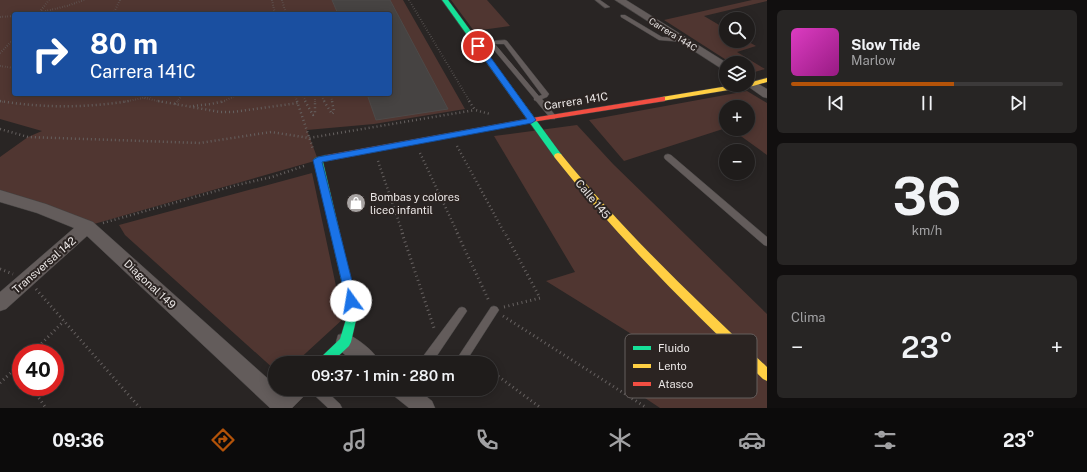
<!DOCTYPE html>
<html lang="es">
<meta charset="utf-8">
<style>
body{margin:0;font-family:"Public Sans",sans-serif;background:#272524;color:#f1f3f6;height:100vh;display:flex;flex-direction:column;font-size:15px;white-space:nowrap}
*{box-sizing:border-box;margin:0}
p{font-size:13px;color:#a1a1a3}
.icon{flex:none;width:22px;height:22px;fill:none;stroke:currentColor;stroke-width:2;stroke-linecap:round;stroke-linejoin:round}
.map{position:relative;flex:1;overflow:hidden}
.panel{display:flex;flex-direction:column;gap:10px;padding:10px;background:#110f0f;width:320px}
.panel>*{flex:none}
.banner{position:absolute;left:12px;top:12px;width:380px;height:84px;border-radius:4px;box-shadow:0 2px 10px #0003,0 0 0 1px #3c3a3a;background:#1a4fa0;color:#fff;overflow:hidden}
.buttons{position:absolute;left:719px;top:12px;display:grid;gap:8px}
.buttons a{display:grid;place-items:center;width:36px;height:36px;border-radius:50%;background:#1f1c1b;box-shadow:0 2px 10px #0003,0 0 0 1px #3c3a3a;font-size:20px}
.speed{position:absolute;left:12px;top:344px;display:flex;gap:8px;font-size:20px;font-weight:700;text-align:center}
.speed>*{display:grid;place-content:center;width:52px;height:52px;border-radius:50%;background:#1f1c1b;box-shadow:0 2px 10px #0003,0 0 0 1px #3c3a3a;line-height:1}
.speed .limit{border:6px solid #d22;background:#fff;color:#111}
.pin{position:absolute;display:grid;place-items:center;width:34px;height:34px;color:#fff;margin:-17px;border:2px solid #fff;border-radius:50%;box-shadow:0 1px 4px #0007}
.me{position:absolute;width:44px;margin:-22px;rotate:347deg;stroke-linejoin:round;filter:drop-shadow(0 0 3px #0008)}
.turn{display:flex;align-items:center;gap:14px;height:84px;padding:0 12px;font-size:18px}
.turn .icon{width:52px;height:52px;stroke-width:2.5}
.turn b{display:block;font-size:28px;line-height:34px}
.big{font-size:30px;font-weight:600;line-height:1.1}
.panel .tile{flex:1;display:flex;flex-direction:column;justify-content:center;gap:6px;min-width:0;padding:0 14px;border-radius:6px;background:#272524}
.panel .dial{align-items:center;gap:0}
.dial b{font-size:52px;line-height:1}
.song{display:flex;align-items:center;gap:12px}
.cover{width:48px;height:48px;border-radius:6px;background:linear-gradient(135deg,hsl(310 70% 55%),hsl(310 70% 35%))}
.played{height:4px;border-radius:2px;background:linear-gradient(90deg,#b45309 60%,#3c3a3a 60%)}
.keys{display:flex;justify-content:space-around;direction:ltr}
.heat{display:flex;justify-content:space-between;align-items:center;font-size:22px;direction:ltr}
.trip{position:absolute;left:268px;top:356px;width:230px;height:40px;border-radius:20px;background:#1f1c1b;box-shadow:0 2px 10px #0003,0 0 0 1px #3c3a3a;font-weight:600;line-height:40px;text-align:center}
.menu{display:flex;height:64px;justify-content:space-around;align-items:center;background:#0c0b0b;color:#a1a1a3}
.menu .icon{width:28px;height:28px}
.menu .on{color:#b45309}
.menu b{font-size:18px;color:#f1f3f6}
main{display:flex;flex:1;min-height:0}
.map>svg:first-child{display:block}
.green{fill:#503631;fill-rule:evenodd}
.building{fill:#464342;stroke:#4d4a49}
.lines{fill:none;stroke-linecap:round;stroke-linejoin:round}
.lane-casing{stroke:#434140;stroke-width:1}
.street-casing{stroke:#434140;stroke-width:1}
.fast-casing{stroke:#434140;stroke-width:1}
.slow-casing{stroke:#434140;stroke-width:1}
.jam-casing{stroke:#434140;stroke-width:1}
.path-far2{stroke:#666160;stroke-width:2;stroke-dasharray:0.5 2;stroke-linecap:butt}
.path-far1{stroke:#666160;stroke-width:2.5;stroke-dasharray:1 3;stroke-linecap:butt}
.path{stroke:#666160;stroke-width:3;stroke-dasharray:1 3.5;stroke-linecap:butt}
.lane{fill:#635c5b;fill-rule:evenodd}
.street{fill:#635c5b;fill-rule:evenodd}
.fast{fill:#16e098;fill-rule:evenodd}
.slow{fill:#ffcf43;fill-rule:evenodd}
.jam{fill:#f24e42;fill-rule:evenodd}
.route{fill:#1a73e8;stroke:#114b97}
.labels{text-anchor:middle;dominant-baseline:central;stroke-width:4;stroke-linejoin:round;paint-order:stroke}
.far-street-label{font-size:9px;fill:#ebe7e6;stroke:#2b2422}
.street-label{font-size:11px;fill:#ebe7e6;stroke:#2b2422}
.poi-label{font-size:11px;fill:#ebe7e6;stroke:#2b2422;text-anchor:start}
.key{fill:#2b2422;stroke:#655e5d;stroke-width:1}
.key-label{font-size:11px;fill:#ebe7e6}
</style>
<main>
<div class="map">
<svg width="767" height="408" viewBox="0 0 767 408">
<rect width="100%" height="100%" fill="#292524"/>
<g class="green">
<path d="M0,0H403L465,109L374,124L307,130L318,160L87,226L0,197V157L28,137L42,131L0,119ZM14,14H390V94H14Z"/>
<path d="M451,0H487L510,26L474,31Z"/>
<path d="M752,0H767V1L704,16L726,29V41H747L756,46L737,52L765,69L748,74V63H731L664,20Z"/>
<path d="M747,91L767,103V155L731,129H748V107H726V128L624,161L589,120Z"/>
<path d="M577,125L613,164L767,314V408H660L636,392L654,348L546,281L575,272L494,136Z"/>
<path d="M312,173L343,319L295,363H275V370L125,235L119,225Z"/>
</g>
<path class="building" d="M332,0H390L448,109L376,120L367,94H390V14H338Z"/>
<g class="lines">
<defs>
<g id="lane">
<path d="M595,0H600L610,7L605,8Z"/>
<path d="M621,15H625L662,37L683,38L686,40L683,42L659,40L621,17Z"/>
<path d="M505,40L507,41L549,94L547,97L542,99L555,115V119H551L536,101L534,100V98L489,44L493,41ZM495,44H504L542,95L539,96Z"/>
<path d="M668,154L671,155L767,237V246L764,245L665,159L664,157L665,155Z"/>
<path d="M494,306L497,307L499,310L497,313L465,363H454L491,307Z"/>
<path d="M462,307L465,308L467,311L465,314L432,363H424L423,359L424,355L459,308Z"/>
<path d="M311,389H324L340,404L342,408H328L312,393Z"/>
</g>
<g id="street">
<path d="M615,0H626L727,63H726V70L722,69Z"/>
<path d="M748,78L767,89V98L763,97L746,85H748Z"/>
<path d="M0,190L46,204L93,222L275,385V389H307L304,396L292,408H270L87,236L6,309L0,311V292L74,228L37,213L0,202Z"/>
<path d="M345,333C357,338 375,351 380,363H355L338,349L336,342L338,335Z"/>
<path d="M391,389H417L432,401L435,408H409L394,396Z"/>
</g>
<g id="fast">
<path d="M442,0H448L561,154L562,156L561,158H555Z"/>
<path d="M327,155L331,158L330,160L323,162L356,301L357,316L351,342L349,346L331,363H317L319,359L340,339L347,316L346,301L314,160L315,158Z"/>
</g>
<g id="slow">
<path d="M767,78V82L753,86L662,101L658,99L662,97L734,85H748V83Z"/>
<path d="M558,153L561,154C623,231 695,299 767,367V381L763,379C690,309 618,238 555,158L554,156L555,154Z"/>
</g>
<path id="jam" d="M662,97H665V101L532,122L327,161L323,158L327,155L532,118Z"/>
</defs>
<use href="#lane" class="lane-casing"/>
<use href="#street" class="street-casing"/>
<use href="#fast" class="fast-casing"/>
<use href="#slow" class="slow-casing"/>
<use href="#jam" class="jam-casing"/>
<g class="path-far2">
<path d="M272,0L275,14"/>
<path d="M282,0L286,14"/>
<path d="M409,0L470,102"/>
<path d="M33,14L67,6L84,0"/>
<path d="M38,14L49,0"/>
<path d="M113,14L120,0"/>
<path d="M0,17L14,16"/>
<path d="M0,53L14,39"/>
<path d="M0,66L14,68"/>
<path d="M142,94L144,98L163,102"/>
<path d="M295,94L297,102"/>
<path d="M302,94L306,102"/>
<path d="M315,94V102"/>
<path d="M320,94L325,102"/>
<path d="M331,94L332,102"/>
<path d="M0,101L4,102"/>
<path d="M123,102L163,94"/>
<path d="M177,102L183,94"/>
<path d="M222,102L239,94"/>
</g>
<g class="path-far1">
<path d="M0,101C43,108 86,108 129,101"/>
<path d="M158,101L220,112H233L298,103"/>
<path d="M297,101L313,149"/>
<path d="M305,101L313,115L315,114V101"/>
<path d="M324,101L332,114L334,112L332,101"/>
<path d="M469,101L475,110L490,114"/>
<path d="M175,104L178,101"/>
<path d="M193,106L211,104L225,101"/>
<path d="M0,129L28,137L200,143L271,132L309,138L475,110"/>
<path d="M457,146L505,234"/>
<path d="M420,153L458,234"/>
<path d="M378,161L403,234"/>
<path d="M103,223L237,185L272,177L304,166"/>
</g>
<g class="path">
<path d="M402,233L435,331"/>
<path d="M457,233L489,301"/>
<path d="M0,269L13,274"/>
<path d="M36,289L140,408"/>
<path d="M504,307L540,298L505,233"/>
<path d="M503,316L647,408"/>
<path d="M32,353L64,321"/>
<path d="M474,359L480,363"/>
<path d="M17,367L21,372"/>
<path d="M491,371L541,408"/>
<path d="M0,383L21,363"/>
<path d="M31,387L46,408"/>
</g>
<use href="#lane" class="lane"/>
<use href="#street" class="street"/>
<use href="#fast" class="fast"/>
<use href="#slow" class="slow"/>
<use href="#jam" class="jam"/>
</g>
<path class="route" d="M476,44H481L536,120L532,123L322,162L357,301L355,304L351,306L347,304L313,160L318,157L527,119L475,46Z"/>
<defs>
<symbol id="shop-disc" viewBox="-11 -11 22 22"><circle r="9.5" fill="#a7a3a2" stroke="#2b2422"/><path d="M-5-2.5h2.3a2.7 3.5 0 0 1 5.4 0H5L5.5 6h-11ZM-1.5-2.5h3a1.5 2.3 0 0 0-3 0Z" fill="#fff"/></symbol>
</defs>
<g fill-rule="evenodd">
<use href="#shop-disc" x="345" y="192" width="22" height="22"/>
</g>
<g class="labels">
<g class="far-street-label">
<text transform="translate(673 34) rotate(32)">Carrera 144C</text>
</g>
<g class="street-label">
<text transform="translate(576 101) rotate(-9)">Carrera 141C</text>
<text transform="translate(593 199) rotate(50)">Calle 145</text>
<text transform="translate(44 265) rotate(-41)">Transversal 142</text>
<text transform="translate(150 284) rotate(43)">Diagonal 149</text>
</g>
<g class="poi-label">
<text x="370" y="197">Bombas y colores<tspan x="370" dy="13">liceo infantil</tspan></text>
</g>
</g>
<rect x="625" y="334" width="132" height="64" rx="6" class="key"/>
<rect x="633" y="346" width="18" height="4" fill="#16e098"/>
<rect x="633" y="364" width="18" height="4" fill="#ffcf43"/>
<rect x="633" y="382" width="18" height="4" fill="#f24e42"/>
<g class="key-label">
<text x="658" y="352">Fluido</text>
<text x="658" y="370">Lento</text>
<text x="658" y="388">Atasco</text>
</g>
</svg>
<div class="buttons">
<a><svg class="icon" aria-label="search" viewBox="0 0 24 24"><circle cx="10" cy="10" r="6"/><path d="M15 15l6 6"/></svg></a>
<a><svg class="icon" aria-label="layers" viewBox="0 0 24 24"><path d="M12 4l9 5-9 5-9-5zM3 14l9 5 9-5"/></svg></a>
<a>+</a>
<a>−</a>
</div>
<div class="speed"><div class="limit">40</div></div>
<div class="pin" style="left:478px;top:46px;background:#d93025"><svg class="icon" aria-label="arrive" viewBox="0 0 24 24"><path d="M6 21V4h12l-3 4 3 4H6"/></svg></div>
<svg class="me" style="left:351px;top:301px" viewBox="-20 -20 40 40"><circle r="19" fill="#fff"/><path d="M0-13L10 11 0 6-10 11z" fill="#1a73e8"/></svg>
<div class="trip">09:37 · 1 min · 280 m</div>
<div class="banner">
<div class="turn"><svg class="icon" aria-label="right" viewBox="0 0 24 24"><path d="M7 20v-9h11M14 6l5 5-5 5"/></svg><div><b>80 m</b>Carrera 141C</div></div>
</div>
</div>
<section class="panel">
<div class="tile">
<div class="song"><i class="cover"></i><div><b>Slow Tide</b><p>Marlow</p></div></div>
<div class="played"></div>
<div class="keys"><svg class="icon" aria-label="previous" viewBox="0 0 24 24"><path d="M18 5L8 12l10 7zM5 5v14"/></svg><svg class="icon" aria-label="pause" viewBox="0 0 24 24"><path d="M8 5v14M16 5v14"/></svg><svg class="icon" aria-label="next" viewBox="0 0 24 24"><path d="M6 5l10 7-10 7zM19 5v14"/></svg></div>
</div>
<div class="tile dial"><b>36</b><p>km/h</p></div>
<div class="tile"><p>Clima</p>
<div class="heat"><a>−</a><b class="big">23°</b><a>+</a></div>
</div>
</section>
</main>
<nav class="menu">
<b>09:36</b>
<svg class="icon on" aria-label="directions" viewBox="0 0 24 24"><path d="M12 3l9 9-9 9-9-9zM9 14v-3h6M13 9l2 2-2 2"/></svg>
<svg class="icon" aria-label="music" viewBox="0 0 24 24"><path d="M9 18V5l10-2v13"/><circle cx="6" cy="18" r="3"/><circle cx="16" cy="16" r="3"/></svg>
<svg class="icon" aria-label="phone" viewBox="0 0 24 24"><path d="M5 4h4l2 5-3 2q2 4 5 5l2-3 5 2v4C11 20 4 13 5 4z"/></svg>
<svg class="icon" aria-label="climate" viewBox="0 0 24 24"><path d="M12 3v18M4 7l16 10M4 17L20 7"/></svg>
<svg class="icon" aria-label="car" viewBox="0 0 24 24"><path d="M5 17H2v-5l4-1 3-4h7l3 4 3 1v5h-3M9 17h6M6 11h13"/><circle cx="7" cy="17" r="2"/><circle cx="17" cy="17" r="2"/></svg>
<svg class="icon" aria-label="filters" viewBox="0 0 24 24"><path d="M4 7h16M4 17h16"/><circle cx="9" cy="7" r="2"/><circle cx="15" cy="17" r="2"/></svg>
<b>23°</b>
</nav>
